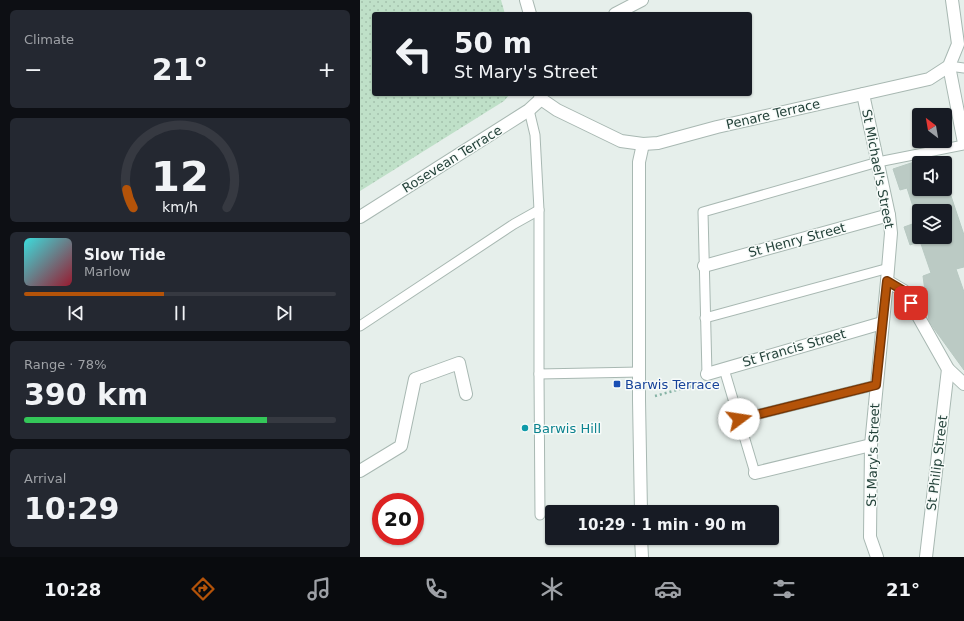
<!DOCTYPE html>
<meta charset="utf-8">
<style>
body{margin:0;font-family:"DejaVu Sans",sans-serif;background:#242831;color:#f1f3f6;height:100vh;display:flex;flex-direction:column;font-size:15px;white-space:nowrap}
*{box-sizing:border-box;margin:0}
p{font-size:13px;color:#9ea1a6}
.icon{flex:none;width:22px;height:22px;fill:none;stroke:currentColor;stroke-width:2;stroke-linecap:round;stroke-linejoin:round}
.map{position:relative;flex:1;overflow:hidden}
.panel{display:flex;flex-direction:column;gap:10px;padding:10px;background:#0d0f14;width:360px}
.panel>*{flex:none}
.banner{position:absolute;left:12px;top:12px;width:380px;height:84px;border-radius:4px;box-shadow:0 1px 3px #0004;background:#171b24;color:#f1f3f6;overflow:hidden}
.needle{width:26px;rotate:329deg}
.tools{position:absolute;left:552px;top:108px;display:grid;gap:8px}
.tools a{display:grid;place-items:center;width:40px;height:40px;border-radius:4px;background:#171b24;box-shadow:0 1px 3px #0004;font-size:20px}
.speed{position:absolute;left:12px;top:493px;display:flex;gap:8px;font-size:20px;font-weight:700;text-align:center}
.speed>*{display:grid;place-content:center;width:52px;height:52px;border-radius:50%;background:#171b24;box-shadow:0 1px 3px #0004;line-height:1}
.speed .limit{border:6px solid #d22;background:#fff;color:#111}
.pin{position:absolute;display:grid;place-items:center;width:34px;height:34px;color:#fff;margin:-17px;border-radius:8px;box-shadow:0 2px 6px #0006}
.me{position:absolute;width:44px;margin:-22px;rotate:76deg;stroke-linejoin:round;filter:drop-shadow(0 0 3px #0008)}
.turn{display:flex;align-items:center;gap:14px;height:84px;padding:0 16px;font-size:18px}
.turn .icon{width:52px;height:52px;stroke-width:2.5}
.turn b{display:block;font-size:28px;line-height:34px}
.big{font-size:30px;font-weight:700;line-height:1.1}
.panel .card{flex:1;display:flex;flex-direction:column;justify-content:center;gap:6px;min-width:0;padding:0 14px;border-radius:6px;background:#242831}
.panel .dial{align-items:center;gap:0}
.dial svg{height:104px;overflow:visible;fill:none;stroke:#363941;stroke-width:7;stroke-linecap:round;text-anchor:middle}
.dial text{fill:#f1f3f6;stroke:none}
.song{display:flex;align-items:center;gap:12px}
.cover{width:48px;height:48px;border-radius:6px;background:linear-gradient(135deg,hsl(180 70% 55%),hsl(350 70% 35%))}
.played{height:4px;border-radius:2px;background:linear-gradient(90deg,#b45309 45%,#363941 45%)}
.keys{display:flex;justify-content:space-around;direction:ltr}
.heat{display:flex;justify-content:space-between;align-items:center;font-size:22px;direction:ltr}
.charge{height:6px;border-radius:3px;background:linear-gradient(90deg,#34c759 78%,#363941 0)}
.trip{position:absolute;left:185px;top:505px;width:234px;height:40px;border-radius:4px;background:#171b24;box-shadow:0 1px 3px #0004;font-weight:700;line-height:40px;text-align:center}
.menu{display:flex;height:64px;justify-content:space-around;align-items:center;background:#090b0e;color:#9ea1a6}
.menu .icon{width:28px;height:28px}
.menu .selected{color:#b45309}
.menu b{font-size:18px;color:#f1f3f6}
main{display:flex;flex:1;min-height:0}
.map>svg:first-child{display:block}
.park{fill:url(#park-dots)}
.building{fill:#bbcac4;stroke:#b8c9c2;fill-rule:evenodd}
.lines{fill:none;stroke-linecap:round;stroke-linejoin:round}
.service-casing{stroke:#a8b8b2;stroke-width:11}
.minor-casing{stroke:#a8b8b2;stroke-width:14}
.path{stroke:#86b3a5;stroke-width:2.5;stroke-dasharray:2 3;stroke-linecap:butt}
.service{stroke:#fff;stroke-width:9}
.minor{stroke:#fff;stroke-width:12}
.route-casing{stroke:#753606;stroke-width:10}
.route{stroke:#b45309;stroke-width:7}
.transit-dot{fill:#1a4fb4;stroke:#f7fbf9;stroke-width:1.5}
.culture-dot{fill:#0f9aa8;stroke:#f7fbf9;stroke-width:1.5}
.labels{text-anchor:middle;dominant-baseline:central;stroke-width:3;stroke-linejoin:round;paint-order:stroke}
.street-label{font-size:13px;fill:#24423a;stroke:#f7fbf9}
.transit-label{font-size:13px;fill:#164399;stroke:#f7fbf9;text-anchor:start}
.culture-label{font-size:13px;fill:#0d838f;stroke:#f7fbf9;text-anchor:start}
</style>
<main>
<section class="panel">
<div class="card"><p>Climate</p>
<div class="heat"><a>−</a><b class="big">21°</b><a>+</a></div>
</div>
<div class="card dial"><svg viewBox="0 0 100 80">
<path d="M14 69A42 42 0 1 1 86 69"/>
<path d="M14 69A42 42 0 0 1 9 55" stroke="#b45309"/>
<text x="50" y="56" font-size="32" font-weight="700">12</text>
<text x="50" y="72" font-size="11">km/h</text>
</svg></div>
<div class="card">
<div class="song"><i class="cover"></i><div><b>Slow Tide</b><p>Marlow</p></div></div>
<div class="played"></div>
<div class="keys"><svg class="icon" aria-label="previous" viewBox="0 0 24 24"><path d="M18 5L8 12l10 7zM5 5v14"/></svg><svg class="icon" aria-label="pause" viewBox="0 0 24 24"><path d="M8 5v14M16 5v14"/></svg><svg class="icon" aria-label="next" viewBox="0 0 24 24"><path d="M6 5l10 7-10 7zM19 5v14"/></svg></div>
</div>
<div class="card"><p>Range · 78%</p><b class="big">390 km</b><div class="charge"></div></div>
<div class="card"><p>Arrival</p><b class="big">10:29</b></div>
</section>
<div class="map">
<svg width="604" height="557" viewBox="0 0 604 557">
<defs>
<pattern id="park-dots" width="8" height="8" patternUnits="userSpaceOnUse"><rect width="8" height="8" fill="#bfe0c8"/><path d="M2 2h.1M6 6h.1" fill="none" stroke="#a4c1ad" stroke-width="1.8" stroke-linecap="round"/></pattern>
</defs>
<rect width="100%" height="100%" fill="#e6efeb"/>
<path class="park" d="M0,0H141L145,14H14V94H150L144,101L0,191Z"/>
<path class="building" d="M578,156L580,163H559V189H585V178L604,235V267L596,269L604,292V370L575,330L569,321L563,276L571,273L560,241L550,245L544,227L558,222L547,188L540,190L533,169L560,160ZM559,211H585V237H559Z"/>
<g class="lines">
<defs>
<g id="service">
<path d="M589,66L604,68"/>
<path d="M169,110L175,135L179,210V374L280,372"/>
<path d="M345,318L529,268"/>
<path d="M0,326L154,224L179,210"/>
<path d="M364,369L395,473"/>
<path d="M179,374L180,515"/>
<path d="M347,374L343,212L518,162L604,145"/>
<path d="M379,419L516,385"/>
</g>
<g id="minor">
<path d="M166,0L170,14"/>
<path d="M255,14L282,0"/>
<path d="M589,66L604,143"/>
<path d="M180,94L181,99L197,110L261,141L283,144L298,143L357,127L569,79L589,66L598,44L592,0"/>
<path d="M503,94L529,215L531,233L527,281L544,291L588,369L604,384"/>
<path d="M0,217L169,110L181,99"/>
<path d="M344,266L529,215"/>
<path d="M347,374L522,323"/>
<path d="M0,471L41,446L55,379L99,363L106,394"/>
<path d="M395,473L511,445"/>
<path d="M281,512L279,400V162L283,144"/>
<path d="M281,538L282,557"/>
<path d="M517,557L510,537L511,445L527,281"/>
<path d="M566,557L588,369"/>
</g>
</defs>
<use href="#service" class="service-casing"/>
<use href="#minor" class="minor-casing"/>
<path class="path" d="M295,396L335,385"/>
<use href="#service" class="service"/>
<use href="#minor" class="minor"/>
</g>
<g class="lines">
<defs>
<path id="route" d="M379,419L516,385L527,281L544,291L551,303"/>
</defs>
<use href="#route" class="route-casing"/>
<use href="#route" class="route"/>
</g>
<rect class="transit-dot" x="253" y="380" width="8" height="8" rx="2"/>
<circle class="culture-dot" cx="165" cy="428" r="4"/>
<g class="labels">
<g class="street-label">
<text transform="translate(413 114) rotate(-13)">Penare Terrace</text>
<text transform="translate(92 159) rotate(-32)">Rosevean Terrace</text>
<text transform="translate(518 169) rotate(79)">St Michael's Street</text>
<text transform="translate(437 240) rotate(-15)">St Henry Street</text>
<text transform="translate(434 348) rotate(-16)">St Francis Street</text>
<text transform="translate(513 455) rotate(-88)">St Mary's Street</text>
<text transform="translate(577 463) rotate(-83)">St Philip Street</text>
</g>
<g class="transit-label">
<text x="265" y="384">Barwis Terrace</text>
</g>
<g class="culture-label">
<text x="173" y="428">Barwis Hill</text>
</g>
</g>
</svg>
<div class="tools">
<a><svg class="needle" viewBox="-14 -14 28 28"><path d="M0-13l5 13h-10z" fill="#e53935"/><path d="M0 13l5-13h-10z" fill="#9ea1a6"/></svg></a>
<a><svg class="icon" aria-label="sound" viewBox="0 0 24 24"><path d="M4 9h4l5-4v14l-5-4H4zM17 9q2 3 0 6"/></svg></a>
<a><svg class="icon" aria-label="layers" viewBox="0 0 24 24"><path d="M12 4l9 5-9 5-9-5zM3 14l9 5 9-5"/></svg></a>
</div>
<div class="speed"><div class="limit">20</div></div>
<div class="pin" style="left:551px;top:303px;background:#d93025"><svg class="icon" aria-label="arrive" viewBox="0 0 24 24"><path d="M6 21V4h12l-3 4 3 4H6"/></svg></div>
<svg class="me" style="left:379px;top:419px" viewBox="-20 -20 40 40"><circle r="19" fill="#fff"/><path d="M0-13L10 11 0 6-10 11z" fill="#b45309"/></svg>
<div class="trip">10:29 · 1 min · 90 m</div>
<div class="banner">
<div class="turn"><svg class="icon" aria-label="left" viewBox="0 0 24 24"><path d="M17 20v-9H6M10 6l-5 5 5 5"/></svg><div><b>50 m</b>St Mary's Street</div></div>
</div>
</div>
</main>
<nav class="menu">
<b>10:28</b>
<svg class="icon selected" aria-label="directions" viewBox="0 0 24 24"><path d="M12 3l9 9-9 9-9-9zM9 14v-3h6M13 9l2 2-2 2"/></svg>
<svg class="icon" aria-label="music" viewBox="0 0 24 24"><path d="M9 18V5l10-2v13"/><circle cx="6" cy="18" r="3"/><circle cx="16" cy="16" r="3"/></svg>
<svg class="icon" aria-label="phone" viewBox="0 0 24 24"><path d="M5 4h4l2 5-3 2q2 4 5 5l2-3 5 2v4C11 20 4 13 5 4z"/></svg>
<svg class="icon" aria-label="climate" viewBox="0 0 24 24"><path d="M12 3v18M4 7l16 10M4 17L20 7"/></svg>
<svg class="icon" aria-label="car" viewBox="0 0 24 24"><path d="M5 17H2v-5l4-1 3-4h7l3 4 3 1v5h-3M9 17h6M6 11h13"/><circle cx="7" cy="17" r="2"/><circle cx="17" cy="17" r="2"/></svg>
<svg class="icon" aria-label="filters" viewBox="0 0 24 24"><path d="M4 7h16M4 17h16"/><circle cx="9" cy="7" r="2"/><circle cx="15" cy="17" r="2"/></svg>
<b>21°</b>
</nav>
